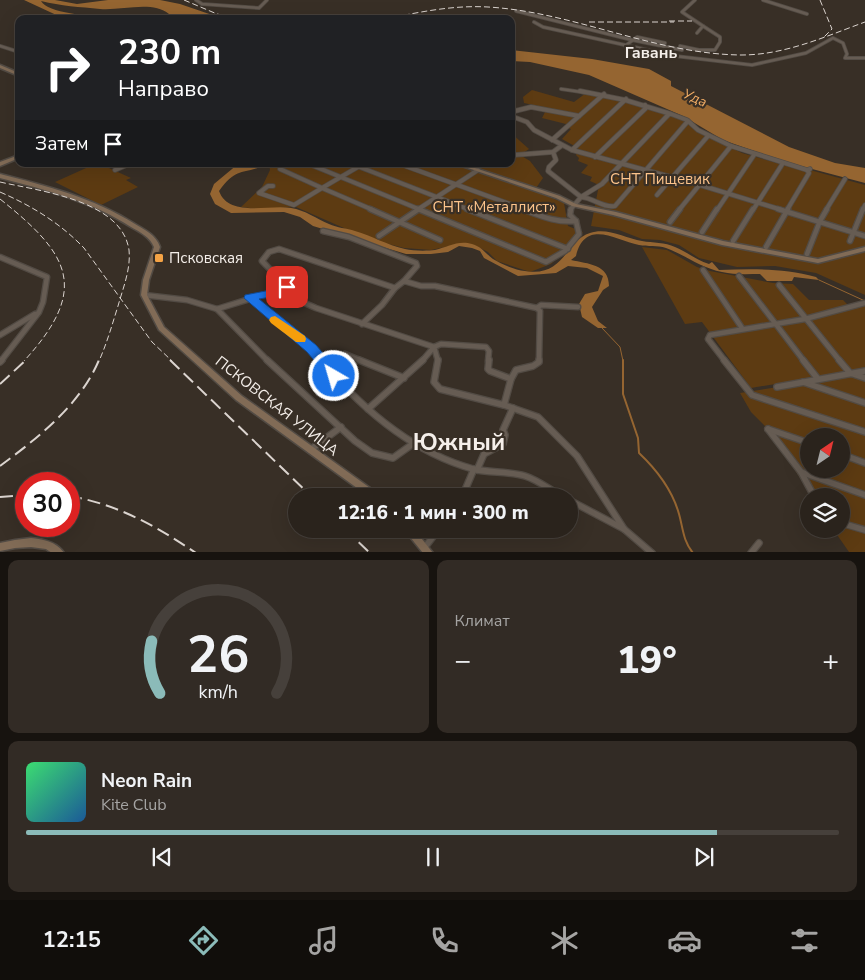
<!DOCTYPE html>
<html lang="ru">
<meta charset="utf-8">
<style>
body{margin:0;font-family:"Nunito Sans",sans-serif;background:#322b25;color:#f1f3f6;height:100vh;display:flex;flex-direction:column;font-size:19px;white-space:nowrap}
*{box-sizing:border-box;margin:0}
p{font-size:16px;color:#a5a4a3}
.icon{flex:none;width:28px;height:28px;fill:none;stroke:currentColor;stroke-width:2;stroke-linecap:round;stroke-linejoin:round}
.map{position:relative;height:552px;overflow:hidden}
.panel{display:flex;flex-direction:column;gap:8px;padding:8px;background:#17130f;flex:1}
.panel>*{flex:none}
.top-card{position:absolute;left:15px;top:15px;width:500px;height:152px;border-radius:10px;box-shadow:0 5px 20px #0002,0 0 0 1px #46403b;background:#202124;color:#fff;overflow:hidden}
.needle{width:32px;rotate:35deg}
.tools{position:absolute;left:800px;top:428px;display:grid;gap:10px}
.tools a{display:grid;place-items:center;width:50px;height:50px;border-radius:50%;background:#2a231c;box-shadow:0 5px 20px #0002,0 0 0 1px #46403b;font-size:25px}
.speed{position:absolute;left:15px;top:472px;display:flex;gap:10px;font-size:25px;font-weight:700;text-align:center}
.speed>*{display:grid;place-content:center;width:65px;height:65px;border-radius:50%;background:#2a231c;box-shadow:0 5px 20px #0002,0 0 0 1px #46403b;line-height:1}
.speed .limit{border:8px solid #d22;background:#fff;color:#111}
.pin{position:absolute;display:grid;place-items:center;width:42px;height:42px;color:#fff;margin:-21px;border-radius:10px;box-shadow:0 2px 8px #0006}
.me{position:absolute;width:55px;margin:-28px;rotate:322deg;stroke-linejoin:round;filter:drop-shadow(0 0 4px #0008)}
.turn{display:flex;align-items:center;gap:18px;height:105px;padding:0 20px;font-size:22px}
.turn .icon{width:65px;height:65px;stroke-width:2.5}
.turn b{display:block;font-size:35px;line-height:42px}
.then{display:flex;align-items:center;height:48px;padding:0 20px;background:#0003;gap:10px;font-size:19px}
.big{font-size:38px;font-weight:800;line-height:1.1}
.panel .card{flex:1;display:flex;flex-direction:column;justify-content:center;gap:8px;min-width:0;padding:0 18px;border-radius:10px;background:#322b25}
.panel .dial{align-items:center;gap:0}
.dial svg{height:130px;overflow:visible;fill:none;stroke:#46403b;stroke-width:7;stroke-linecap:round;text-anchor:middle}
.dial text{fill:#f1f3f6;stroke:none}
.song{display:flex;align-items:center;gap:15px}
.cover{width:60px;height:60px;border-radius:8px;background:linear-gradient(135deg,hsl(140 70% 55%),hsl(210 70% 35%))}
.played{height:5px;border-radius:2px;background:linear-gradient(90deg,#8bbbb9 85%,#46403b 85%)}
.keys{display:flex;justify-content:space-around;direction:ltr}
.heat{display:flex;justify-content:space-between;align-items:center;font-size:28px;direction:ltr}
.panel .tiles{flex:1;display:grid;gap:8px;grid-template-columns:1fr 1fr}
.card:last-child{grid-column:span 2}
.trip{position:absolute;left:288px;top:488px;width:290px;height:50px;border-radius:25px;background:#2a231c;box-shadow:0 5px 20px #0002,0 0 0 1px #46403b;font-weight:800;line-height:50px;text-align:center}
.tabs{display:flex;height:80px;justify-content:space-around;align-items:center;background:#110e0b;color:#a5a4a3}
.tabs .icon{width:35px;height:35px}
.tabs .on{color:#8bbbb9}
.tabs b{font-size:22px;color:#f1f3f6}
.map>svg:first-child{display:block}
.green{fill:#5d3b12;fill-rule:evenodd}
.water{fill:#956531;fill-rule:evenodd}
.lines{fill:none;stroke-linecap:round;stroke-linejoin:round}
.stream-far1{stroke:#956531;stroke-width:1}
.stream{stroke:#956531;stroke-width:2}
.street-far3-casing{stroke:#524b44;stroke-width:4}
.street-far2-casing{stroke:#524b44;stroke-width:5.5}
.street-far1-casing{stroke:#524b44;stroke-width:7}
.street-casing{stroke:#524b44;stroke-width:8}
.secondary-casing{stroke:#524b44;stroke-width:3}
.street-far3{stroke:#665c53;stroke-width:2.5}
.street-far2{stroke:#665c53;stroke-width:4}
.street-far1{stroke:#665c53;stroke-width:4.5}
.street{stroke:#665c53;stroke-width:5.5}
.secondary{fill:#816b56;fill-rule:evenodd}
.rail-far1{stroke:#dbd4cf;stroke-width:1;stroke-dasharray:6 3;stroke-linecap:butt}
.rail{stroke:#dbd4cf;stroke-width:2;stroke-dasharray:13 6;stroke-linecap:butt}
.route{fill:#1a73e8;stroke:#114b97}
.slow{fill:#f59e0b}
.poi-dot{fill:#f5a345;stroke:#382f26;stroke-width:2}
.labels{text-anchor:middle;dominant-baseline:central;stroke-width:4.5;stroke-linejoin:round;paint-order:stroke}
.far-water-label{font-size:14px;font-style:italic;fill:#f5af66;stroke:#382f26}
.park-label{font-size:15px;fill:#fdc48b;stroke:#382f26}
.poi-label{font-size:15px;fill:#f5efea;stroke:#382f26;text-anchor:start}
.street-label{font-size:15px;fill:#f5efea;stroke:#382f26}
.far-district-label{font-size:16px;font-weight:bold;fill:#f5efea;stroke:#382f26}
.near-district-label{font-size:24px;font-weight:bold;fill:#f5efea;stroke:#382f26}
</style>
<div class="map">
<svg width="865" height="553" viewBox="0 0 865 553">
<rect width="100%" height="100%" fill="#382f26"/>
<g class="green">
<path d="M532,90L574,102L586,93L607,95L684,120L706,135L742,153L809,172L810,170L865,185V295L816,273L775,266L737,267L699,258L679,245L660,240L642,239L619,230L591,226L599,185L590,181L592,177L581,173L588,165L578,161L579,158L576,155L578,148L562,139L571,129L568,128L570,125L542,118L547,108L524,103L523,97Z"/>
<path d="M511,133L529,149L520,155L530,161L543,178L534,191L564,203L568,226L583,232L551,264L530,272L497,261L488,252L474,245L450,246L431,250L404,248L369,239L296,207L258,209L241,207L262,187L270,170L269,164H511Z"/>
<path d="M95,164H100L131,178L126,180L138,187L101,205L55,182Z"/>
<path d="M642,247L667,250L697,267L710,271L773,283L793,284L809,300H843L852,309L865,305V369L751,388L702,322L685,324Z"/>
<path d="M865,373V552H849L833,529H841V496H812L767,428L751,412L740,393ZM809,436H841V469H809Z"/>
</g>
<g class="water">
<path d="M24,0H55L77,4L108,0H160L180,4L224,19H65ZM41,1C61,6 80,7 100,9C121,11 152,0 169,14C146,17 53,21 41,1Z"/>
<path d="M511,50L592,59L649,69L671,81V86L789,147L835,163L865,168V183L782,161L723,140L683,116L589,75L530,62L511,61Z"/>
<path d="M238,164H267C243,176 238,165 219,191C229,218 269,204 291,208C305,210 317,219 329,224C337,228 347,228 355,231C372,236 387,245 405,249C413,251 427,251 435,250C448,247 458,240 472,244C482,247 485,253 493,259C501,264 515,270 525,271C564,278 566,240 590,233C607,227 625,238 642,241C653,243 665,242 675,247C687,252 696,260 709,264L712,262L719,270C753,269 783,268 816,277L819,280L794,277L792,281H767L760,274C748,274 734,275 722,272C701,268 685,255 666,248C657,245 648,247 639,245C616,240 585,218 576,256L571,260C588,264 609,264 609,286L603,290L592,307L598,321L607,328H598L582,317L579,304L585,294L598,291L603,276L587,268L568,266L556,273L518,276L484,258L480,251L472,248L459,246L448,252L431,254H406L313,226L300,217L284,212L231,213L215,204L210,194L214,184Z"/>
</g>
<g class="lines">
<g class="stream-far1">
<path d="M819,280L865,301"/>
<path d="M602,328L620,347L623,361"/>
</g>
<path class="stream" d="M623,360V394L638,438L639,453C657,470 672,489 679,514C683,528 683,541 693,553"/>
<defs>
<g id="street-far3">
<path d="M196,0L202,4L259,8L267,0"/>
<path d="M695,0L682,12L703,26L697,33"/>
<path d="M763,0L807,14"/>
<path d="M516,11L632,40L682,50"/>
<path d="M534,22L543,27L675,56L752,65L806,53L833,38L843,43L847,54L845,58H865"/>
<path d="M16,25L19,27"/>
<path d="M0,46L19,52"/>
<path d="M625,46L637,37L665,43"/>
<path d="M680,46L699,50H715L720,42V37L703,26"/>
<path d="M561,89L588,93"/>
</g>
<g id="street-far2">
<path d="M580,91L625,100L671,114L687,120L698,130L731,146L807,170L810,169"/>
<path d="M511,112L531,107L579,116"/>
<path d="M669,114L602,184L581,197C594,198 602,208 615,206L688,121"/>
<path d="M511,116L527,122L534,130L572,150L700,185L782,210"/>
<path d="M552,140L604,94"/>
<path d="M572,150L626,99"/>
<path d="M553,152L556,160L549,167L548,171L581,197L570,210"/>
<path d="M514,155L553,152L561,146"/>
<path d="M595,157L646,108L645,105"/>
<path d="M309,164L421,210"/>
<path d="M352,164L470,210"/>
<path d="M400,164L526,210"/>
<path d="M280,169L322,188L363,164"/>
<path d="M115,170L129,164"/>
<path d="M273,186H268L259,193L294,205L322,188L373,210"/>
<path d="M657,195L708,136"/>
<path d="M417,210L478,170"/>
<path d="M679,210L731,146"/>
<path d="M717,210L754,155"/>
<path d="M753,210L783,163"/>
<path d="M787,210L809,173L807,170"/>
<path d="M826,210L845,179"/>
<path d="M863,210L865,205"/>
</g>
<g id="street-far1">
<path d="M370,209L440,240"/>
<path d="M418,209L546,262L565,251L579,234L576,221L570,215L571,209"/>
<path d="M467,209L568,249"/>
<path d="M522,209C541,216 556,223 576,221"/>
<path d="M778,209L865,236"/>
<path d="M670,222L680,209"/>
<path d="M323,231L349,237L416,263L417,266L404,281"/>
<path d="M702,232L717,209"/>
<path d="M379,236L419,209"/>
<path d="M733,241L753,209"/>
<path d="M850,241L863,209"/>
<path d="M766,247L788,209"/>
<path d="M807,254L820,221L827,209"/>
<path d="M0,257L47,277L43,302L39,312L1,361"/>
<path d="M703,270L742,328"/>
<path d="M739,276L804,361"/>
<path d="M779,285L840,361"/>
<path d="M285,291L300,301L316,308L434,347L438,361"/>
<path d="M285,291L287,287L262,261L269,252L279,249L395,288"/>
<path d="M144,295L187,300L217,309L268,361"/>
<path d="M250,298L312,349L322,361"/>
<path d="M537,308L540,311L539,361"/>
<path d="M217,309L269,293L285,291"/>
<path d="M362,324L382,305L395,288L404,281L421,286H435L537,308L541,305L578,307"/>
<path d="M0,335L35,314"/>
<path d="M345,354L362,361"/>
<path d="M422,361L434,347L441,344L486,347L489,351L488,361"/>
<path d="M725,361L708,339L710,335L805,319L865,303"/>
</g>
<g id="street">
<path d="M267,360L355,441L372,453L393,458L414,443"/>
<path d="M321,360C360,407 412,452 473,469C489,473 509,471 525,476C538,480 550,490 562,496"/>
<path d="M359,360L404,378"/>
<path d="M438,360L434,382L440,389L504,405L538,417L577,456L624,529"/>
<path d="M489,360L488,369L490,371L511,379L516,370L533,366L539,362V360"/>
<path d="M724,360L752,395L865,432"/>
<path d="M803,360L818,379"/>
<path d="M839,360L850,373L865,378"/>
<path d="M0,362L2,360"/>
<path d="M803,382L865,403"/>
<path d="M777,387L865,371"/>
<path d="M504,405L511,379"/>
<path d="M368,409L423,360"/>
<path d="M768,429L801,472L814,496"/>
<path d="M768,429L809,443"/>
<path d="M310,450L341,427"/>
<path d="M841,454L865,463"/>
<path d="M477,470L484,454L503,444L505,435L503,430L513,408"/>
<path d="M801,472L865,495"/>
<path d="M459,496L465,490L474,469"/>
<path d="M569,500L624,529L652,553"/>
<path d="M841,523L865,530"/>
<path d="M425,547L439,529"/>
<path d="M751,553L759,543"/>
</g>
<g id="secondary">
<path d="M0,65L19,73V76L0,68Z"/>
<path d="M19,155V158L0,166V162Z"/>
<path d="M456,164H463L560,196L576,204L616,212L723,241L818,259L865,247V251L818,263L722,245L613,215L572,206L556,198Z"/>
<path d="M0,174C47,186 94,198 135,224C145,230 156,235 160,247L149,280L147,295L164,327L242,396L377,493L378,496H368L236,400L159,330L141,295L143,280L154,247C150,237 140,232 131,227C91,201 46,190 0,178Z"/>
<path d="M405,529H414L433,553H423L406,532Z"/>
<path d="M31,538C43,539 57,542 64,553H52L46,549L31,547L15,548L0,551V543L15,540Z"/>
</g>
</defs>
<use href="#street-far3" class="street-far3-casing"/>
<use href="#street-far2" class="street-far2-casing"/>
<use href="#street-far1" class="street-far1-casing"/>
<use href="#street" class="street-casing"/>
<use href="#secondary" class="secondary-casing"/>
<use href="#street-far3" class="street-far3"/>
<use href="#street-far2" class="street-far2"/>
<use href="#street-far1" class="street-far1"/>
<use href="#street" class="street"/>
<use href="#secondary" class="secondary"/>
<g class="rail-far1">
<path d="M184,0L217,14L239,19"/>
<path d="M820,0L832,29L824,37"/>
<path d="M386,19C419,12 453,5 488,7C574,12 654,54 741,55C785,55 824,37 865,22"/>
<path d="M669,21H692"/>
<path d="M589,22H674"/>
<path d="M0,182C39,191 122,200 129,250C131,269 123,288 118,306C112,325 107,343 99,361"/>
<path d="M0,192C32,206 60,223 84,248L152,342L172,361"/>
<path d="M0,199C69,254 91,288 24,361"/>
</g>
<g class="rail">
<path d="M170,360L311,496"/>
<path d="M0,384L26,360"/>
<path d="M0,466C39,437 80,405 99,360"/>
<path d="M69,496C117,504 156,526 196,553"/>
<path d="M0,497L26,495"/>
<path d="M345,529L370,553"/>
</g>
</g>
<path class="route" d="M287,283L293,287L289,294L259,299L316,345L339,372L341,376L339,379H330L307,352L244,298L245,295L281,288L283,284Z"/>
<path class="slow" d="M275,316L305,336L306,339L305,342H296L271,323L269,320L271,317Z"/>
<rect class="poi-dot" x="154" y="253" width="10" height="10" rx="2.5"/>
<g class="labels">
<g class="far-water-label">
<text transform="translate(695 98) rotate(24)">Уда</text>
</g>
<g class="park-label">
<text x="660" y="179">СНТ Пищевик</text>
<text x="494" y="207">СНТ «Металлист»</text>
</g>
<g class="poi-label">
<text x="169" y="258">Псковская</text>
</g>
<g class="street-label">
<text transform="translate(277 406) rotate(38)">ПСКОВСКАЯ УЛИЦА</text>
</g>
<g class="far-district-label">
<text x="651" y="53">Гавань</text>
</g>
<g class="near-district-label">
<text x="459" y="442">Южный</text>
</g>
</g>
</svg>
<div class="tools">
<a><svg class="needle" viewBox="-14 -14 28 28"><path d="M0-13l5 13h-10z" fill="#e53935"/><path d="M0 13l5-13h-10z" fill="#a5a4a3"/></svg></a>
<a><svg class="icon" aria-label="layers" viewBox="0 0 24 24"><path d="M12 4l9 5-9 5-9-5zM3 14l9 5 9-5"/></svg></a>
</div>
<div class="speed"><div class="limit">30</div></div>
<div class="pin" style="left:287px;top:287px;background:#d93025"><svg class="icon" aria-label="arrive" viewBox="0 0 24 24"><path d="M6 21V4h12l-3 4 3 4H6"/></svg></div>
<svg class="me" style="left:334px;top:376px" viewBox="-20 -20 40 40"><circle r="17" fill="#1a73e8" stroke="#fff" stroke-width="3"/><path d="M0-11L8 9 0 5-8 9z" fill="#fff"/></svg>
<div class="trip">12:16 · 1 мин · 300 m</div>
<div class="top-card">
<div class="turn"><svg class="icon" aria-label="right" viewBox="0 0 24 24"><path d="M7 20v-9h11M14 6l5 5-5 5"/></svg><div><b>230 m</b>Направо</div></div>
<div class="then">Затем<svg class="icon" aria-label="arrive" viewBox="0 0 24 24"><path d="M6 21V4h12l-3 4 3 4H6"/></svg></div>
</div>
</div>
<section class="panel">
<div class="tiles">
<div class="card dial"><svg viewBox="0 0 100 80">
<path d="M14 69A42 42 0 1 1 86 69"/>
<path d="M14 69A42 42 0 0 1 9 37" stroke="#8bbbb9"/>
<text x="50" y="56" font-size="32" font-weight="700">26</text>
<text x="50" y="72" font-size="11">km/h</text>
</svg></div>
<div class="card"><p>Климат</p>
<div class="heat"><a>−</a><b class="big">19°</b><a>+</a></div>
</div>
<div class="card">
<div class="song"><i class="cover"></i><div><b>Neon Rain</b><p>Kite Club</p></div></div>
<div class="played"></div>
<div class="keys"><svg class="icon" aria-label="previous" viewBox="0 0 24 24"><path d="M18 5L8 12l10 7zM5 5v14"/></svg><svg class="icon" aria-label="pause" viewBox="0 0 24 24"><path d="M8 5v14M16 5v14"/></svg><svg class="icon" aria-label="next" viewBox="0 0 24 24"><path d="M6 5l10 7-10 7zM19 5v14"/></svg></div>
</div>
</div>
</section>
<nav class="tabs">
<b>12:15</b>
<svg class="icon on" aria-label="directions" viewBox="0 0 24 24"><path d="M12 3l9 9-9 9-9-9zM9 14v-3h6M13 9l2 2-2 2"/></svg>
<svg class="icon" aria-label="music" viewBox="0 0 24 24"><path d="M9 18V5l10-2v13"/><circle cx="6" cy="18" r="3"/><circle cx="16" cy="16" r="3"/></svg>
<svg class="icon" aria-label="phone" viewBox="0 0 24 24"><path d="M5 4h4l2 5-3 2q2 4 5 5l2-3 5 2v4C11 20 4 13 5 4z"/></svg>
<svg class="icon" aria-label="climate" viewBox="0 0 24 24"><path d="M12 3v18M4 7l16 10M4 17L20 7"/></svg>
<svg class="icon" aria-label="car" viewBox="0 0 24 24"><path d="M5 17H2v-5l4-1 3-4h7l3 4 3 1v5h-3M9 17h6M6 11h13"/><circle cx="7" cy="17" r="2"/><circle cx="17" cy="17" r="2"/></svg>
<svg class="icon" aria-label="filters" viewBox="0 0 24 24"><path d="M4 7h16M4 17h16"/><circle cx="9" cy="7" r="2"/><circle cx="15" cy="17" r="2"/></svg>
</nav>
